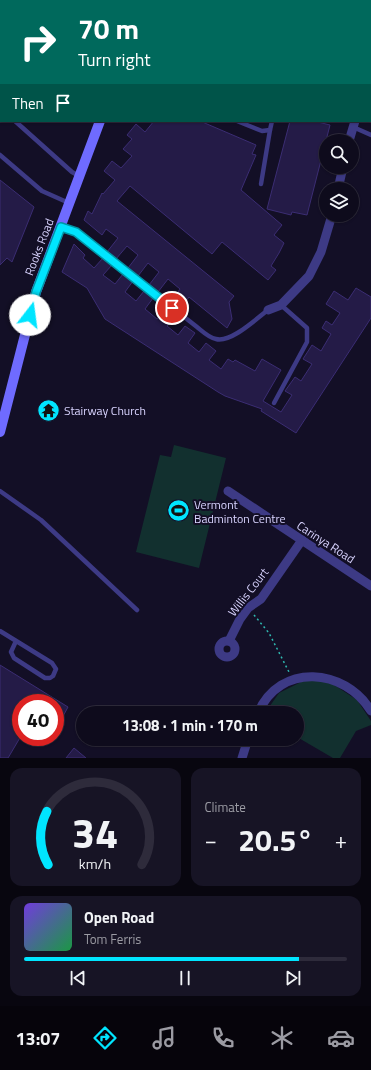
<!DOCTYPE html>
<meta charset="utf-8">
<style>
body{margin:0;font-family:"Titillium Web",sans-serif;background:#171425;color:#f1f3f6;height:100vh;display:flex;flex-direction:column;font-size:15px;white-space:nowrap}
*{box-sizing:border-box;margin:0}
p{font-size:13px;color:#9b9ba3}
.icon{flex:none;width:22px;height:22px;fill:none;stroke:currentColor;stroke-width:2;stroke-linecap:round;stroke-linejoin:round}
.map{position:relative;height:758px;overflow:hidden}
.drawer{display:flex;flex-direction:column;gap:10px;padding:10px;background:#08060f;flex:1}
.drawer>*{flex:none}
.top-card{position:absolute;left:0px;top:0px;width:371px;height:122px;box-shadow:0 1px 3px #0004,0 0 0 1px #2e2b3b;background:#00695c;color:#fff;overflow:hidden}
.controls{position:absolute;left:319px;top:134px;display:grid;gap:8px}
.controls a{display:grid;place-items:center;width:40px;height:40px;border-radius:50%;background:#0e0b1c;box-shadow:0 1px 3px #0004,0 0 0 1px #2e2b3b;font-size:20px}
.speed{position:absolute;left:12px;top:694px;display:flex;gap:8px;font-size:20px;font-weight:700;text-align:center}
.speed>*{display:grid;place-content:center;width:52px;height:52px;border-radius:50%;background:#0e0b1c;box-shadow:0 1px 3px #0004,0 0 0 1px #2e2b3b;line-height:1}
.speed .limit{border:6px solid #d22;background:#fff;color:#111}
.pin{position:absolute;display:grid;place-items:center;width:34px;height:34px;color:#fff;margin:-17px;border:2px solid #fff;border-radius:50%;box-shadow:0 1px 4px #0007}
.me{position:absolute;width:44px;margin:-22px;rotate:15deg;stroke-linejoin:round;filter:drop-shadow(0 0 3px #0008)}
.turn{display:flex;align-items:center;gap:14px;height:84px;padding:0 12px;font-size:18px}
.turn .icon{width:52px;height:52px;stroke-width:2.5}
.turn b{display:block;font-size:28px;line-height:34px}
.then{display:flex;align-items:center;height:38px;padding:0 12px;background:#0003;gap:8px;font-size:15px}
.big{font-size:30px;font-weight:700;line-height:1.1}
.drawer .widget{flex:1;display:flex;flex-direction:column;justify-content:center;gap:6px;min-width:0;padding:0 14px;border-radius:12px;background:#171425}
.drawer .dial{align-items:center;gap:0}
.dial svg{height:104px;overflow:visible;fill:none;stroke:#2e2b3b;stroke-width:7;stroke-linecap:round;text-anchor:middle}
.dial text{fill:#f1f3f6;stroke:none}
.song{display:flex;align-items:center;gap:12px}
.cover{width:48px;height:48px;border-radius:6px;background:linear-gradient(135deg,hsl(260 70% 55%),hsl(140 70% 35%))}
.played{height:4px;border-radius:2px;background:linear-gradient(90deg,#00e5ff 85%,#2e2b3b 85%)}
.keys{display:flex;justify-content:space-around;direction:ltr}
.heat{display:flex;justify-content:space-between;align-items:center;font-size:22px;direction:ltr}
.drawer .tiles{flex:1;display:grid;gap:10px;grid-template-columns:1fr 1fr}
.widget:last-child{grid-column:span 2}
.trip{position:absolute;left:76px;top:706px;width:228px;height:40px;border-radius:20px;background:#0e0b1c;box-shadow:0 1px 3px #0004,0 0 0 1px #2e2b3b;font-weight:700;line-height:40px;text-align:center}
.tabs{display:flex;height:64px;justify-content:space-around;align-items:center;background:#06040b;color:#9b9ba3}
.tabs .icon{width:28px;height:28px}
.tabs .selected{color:#00e5ff}
.tabs b{font-size:18px;color:#f1f3f6}
.map>svg:first-child{display:block}
.green{fill:#12302f}
.building{fill:#241b47;stroke:#3b2d73}
.lines{fill:none;stroke-linecap:round;stroke-linejoin:round}
.path{stroke:#2fb8b0;stroke-width:1.5;stroke-dasharray:2 3;stroke-linecap:butt}
.lane{stroke:#3d3a85;stroke-width:4.5}
.street{stroke:#3d3a85;stroke-width:9}
.secondary{stroke:#6f6bff;stroke-width:10}
.route-casing{stroke:#0095a6;stroke-width:10}
.route{stroke:#00e5ff;stroke-width:7}
.labels{text-anchor:middle;dominant-baseline:central;stroke-width:4;stroke-linejoin:round;paint-order:stroke}
.street-label{font-size:12px;fill:#d9d4ff;stroke:#130f26}
.poi-label{font-size:12px;fill:#d9d4ff;stroke:#130f26;text-anchor:start}
</style>
<div class="map">
<svg width="371" height="758" viewBox="0 0 371 758">
<rect width="100%" height="100%" fill="#130f26"/>
<g class="green">
<path d="M174,445L226,458L199,568L136,552L160,455L171,457Z"/>
<path d="M305,680L328,681L357,700L371,721V725L356,731L340,758H333L297,737V713H265L279,693Z"/>
</g>
<g class="building">
<path d="M154,121H200L256,145L252,154L256,155L241,190L282,225L274,235L284,243L279,253L271,266L276,270L268,280L222,242L212,254L130,186L117,201L234,296L229,302L232,319L227,328L189,297L180,309L171,302L180,289L168,279L158,292L149,285L159,272L148,263L138,276L128,268L138,255L127,246L116,259L107,252L118,238L106,229L102,235L84,220L88,211L92,214L102,193L103,194L115,180L104,171L112,161L121,168L132,156L123,149L132,139L127,135L136,124L145,132Z"/>
<path d="M290,121H314L330,125L307,215L292,212L291,215L267,209Z"/>
<path d="M0,180L34,207L12,262L7,258L0,265Z"/>
<path d="M74,244L85,255L83,258L94,268L103,258L112,265L103,275L115,284L123,274L133,281L125,292L136,301L144,291L153,298L145,309L157,319L166,308L175,314L167,326L178,335L185,326L195,333L188,343L199,352L206,343L216,351L209,360L221,369L228,359L233,362L235,360L255,371L262,359L281,370L263,401L281,412L292,395L285,391L295,377L301,381L312,364L303,359L312,345L321,351L331,334L322,328L326,321L332,325L340,313L326,304L334,291L348,300L356,288L371,297V318L296,433L261,411L262,409L225,396L218,392L105,319L87,288L62,272Z"/>
<path d="M0,665L68,707L55,731V703H21V736L8,758H0Z"/>
<path d="M74,748L86,758H66Z"/>
</g>
<g class="lines">
<path class="path" d="M254,615L269,633L289,672"/>
<g class="lane">
<path d="M174,1L175,0"/>
<path d="M0,107L1,108"/>
<path d="M15,121L72,172L79,176"/>
<path d="M237,121L262,131L270,130L272,121"/>
<path d="M353,127L371,135"/>
<path d="M0,155L42,191L69,203"/>
<path d="M261,184L270,130"/>
<path d="M61,227L76,232L197,327C202,331 209,338 216,339C231,343 256,319 268,310"/>
<path d="M274,403L307,342V328L281,305"/>
<path d="M0,491L41,520L137,610"/>
<path d="M0,631L52,663L56,669L53,676L50,678H45L14,658L11,652L16,641"/>
</g>
<g class="street">
<path d="M370,92L371,90"/>
<path d="M349,141L355,121"/>
<path d="M338,189L343,167"/>
<path d="M268,310L281,305L309,276L321,252L332,215"/>
<path d="M228,491L371,586"/>
<circle cx="227" cy="649" r="8"/>
<path d="M229,641L240,619L248,608L261,599L302,540"/>
<path d="M258,713C280,662 345,668 371,711"/>
<path d="M242,758L248,739"/>
</g>
<g class="secondary">
<path d="M147,1L148,0"/>
<path d="M0,432L36,292L100,121"/>
</g>
</g>
<g class="lines">
<defs>
<path id="route" d="M30,315L36,292L61,227L76,232L172,308"/>
</defs>
<use href="#route" class="route-casing"/>
<use href="#route" class="route"/>
</g>
<defs>
<symbol id="temple-disc" viewBox="-11 -11 22 22"><circle r="9.5" fill="#00e5ff" stroke="#130f26"/><path d="M0-6L5-2H3V0L6.5 2.5H4V6H1.5V3h-3V6H-4V2.5H-6.5L-3 0V-2H-5Z" fill="#111"/></symbol>
<symbol id="stadium-disc" viewBox="-11 -11 22 22"><circle r="9.5" fill="#00e5ff" stroke="#130f26"/><path d="M0-5a6.5 5 0 1 0 0 10a6.5 5 0 1 0 0-10ZM-3.5-1.8h7v3.6h-7Z" fill="#111"/></symbol>
</defs>
<g fill-rule="evenodd">
<use href="#temple-disc" x="36" y="398" width="25" height="25"/>
<use href="#stadium-disc" x="166" y="498" width="25" height="25"/>
</g>
<g class="labels">
<g class="street-label">
<text transform="translate(39 247) rotate(-69)">Rooks Road</text>
<text transform="translate(326 542) rotate(33)">Carinya Road</text>
<text transform="translate(248 592) rotate(-52)">Willis Court</text>
</g>
<g class="poi-label">
<text x="64" y="410">Stairway Church</text>
<text x="194" y="504">Vermont<tspan x="194" dy="14">Badminton Centre</tspan></text>
</g>
</g>
</svg>
<div class="controls">
<a><svg class="icon" aria-label="search" viewBox="0 0 24 24"><circle cx="10" cy="10" r="6"/><path d="M15 15l6 6"/></svg></a>
<a><svg class="icon" aria-label="layers" viewBox="0 0 24 24"><path d="M12 4l9 5-9 5-9-5zM3 14l9 5 9-5"/></svg></a>
</div>
<div class="speed"><div class="limit">40</div></div>
<div class="pin" style="left:172px;top:308px;background:#d93025"><svg class="icon" aria-label="arrive" viewBox="0 0 24 24"><path d="M6 21V4h12l-3 4 3 4H6"/></svg></div>
<svg class="me" style="left:30px;top:315px" viewBox="-20 -20 40 40"><circle r="19" fill="#fff"/><path d="M0-13L10 11 0 6-10 11z" fill="#00e5ff"/></svg>
<div class="trip">13:08 · 1 min · 170 m</div>
<div class="top-card">
<div class="turn"><svg class="icon" aria-label="right" viewBox="0 0 24 24"><path d="M7 20v-9h11M14 6l5 5-5 5"/></svg><div><b>70 m</b>Turn right</div></div>
<div class="then">Then<svg class="icon" aria-label="arrive" viewBox="0 0 24 24"><path d="M6 21V4h12l-3 4 3 4H6"/></svg></div>
</div>
</div>
<section class="drawer">
<div class="tiles">
<div class="widget dial"><svg viewBox="0 0 100 80">
<path d="M14 69A42 42 0 1 1 86 69"/>
<path d="M14 69A42 42 0 0 1 13 28" stroke="#00e5ff"/>
<text x="50" y="56" font-size="32" font-weight="700">34</text>
<text x="50" y="72" font-size="11">km/h</text>
</svg></div>
<div class="widget"><p>Climate</p>
<div class="heat"><a>−</a><b class="big">20.5°</b><a>+</a></div>
</div>
<div class="widget">
<div class="song"><i class="cover"></i><div><b>Open Road</b><p>Tom Ferris</p></div></div>
<div class="played"></div>
<div class="keys"><svg class="icon" aria-label="previous" viewBox="0 0 24 24"><path d="M18 5L8 12l10 7zM5 5v14"/></svg><svg class="icon" aria-label="pause" viewBox="0 0 24 24"><path d="M8 5v14M16 5v14"/></svg><svg class="icon" aria-label="next" viewBox="0 0 24 24"><path d="M6 5l10 7-10 7zM19 5v14"/></svg></div>
</div>
</div>
</section>
<nav class="tabs">
<b>13:07</b>
<svg class="icon selected" aria-label="directions" viewBox="0 0 24 24"><path d="M12 3l9 9-9 9-9-9zM9 14v-3h6M13 9l2 2-2 2"/></svg>
<svg class="icon" aria-label="music" viewBox="0 0 24 24"><path d="M9 18V5l10-2v13"/><circle cx="6" cy="18" r="3"/><circle cx="16" cy="16" r="3"/></svg>
<svg class="icon" aria-label="phone" viewBox="0 0 24 24"><path d="M5 4h4l2 5-3 2q2 4 5 5l2-3 5 2v4C11 20 4 13 5 4z"/></svg>
<svg class="icon" aria-label="climate" viewBox="0 0 24 24"><path d="M12 3v18M4 7l16 10M4 17L20 7"/></svg>
<svg class="icon" aria-label="car" viewBox="0 0 24 24"><path d="M5 17H2v-5l4-1 3-4h7l3 4 3 1v5h-3M9 17h6M6 11h13"/><circle cx="7" cy="17" r="2"/><circle cx="17" cy="17" r="2"/></svg>
</nav>
